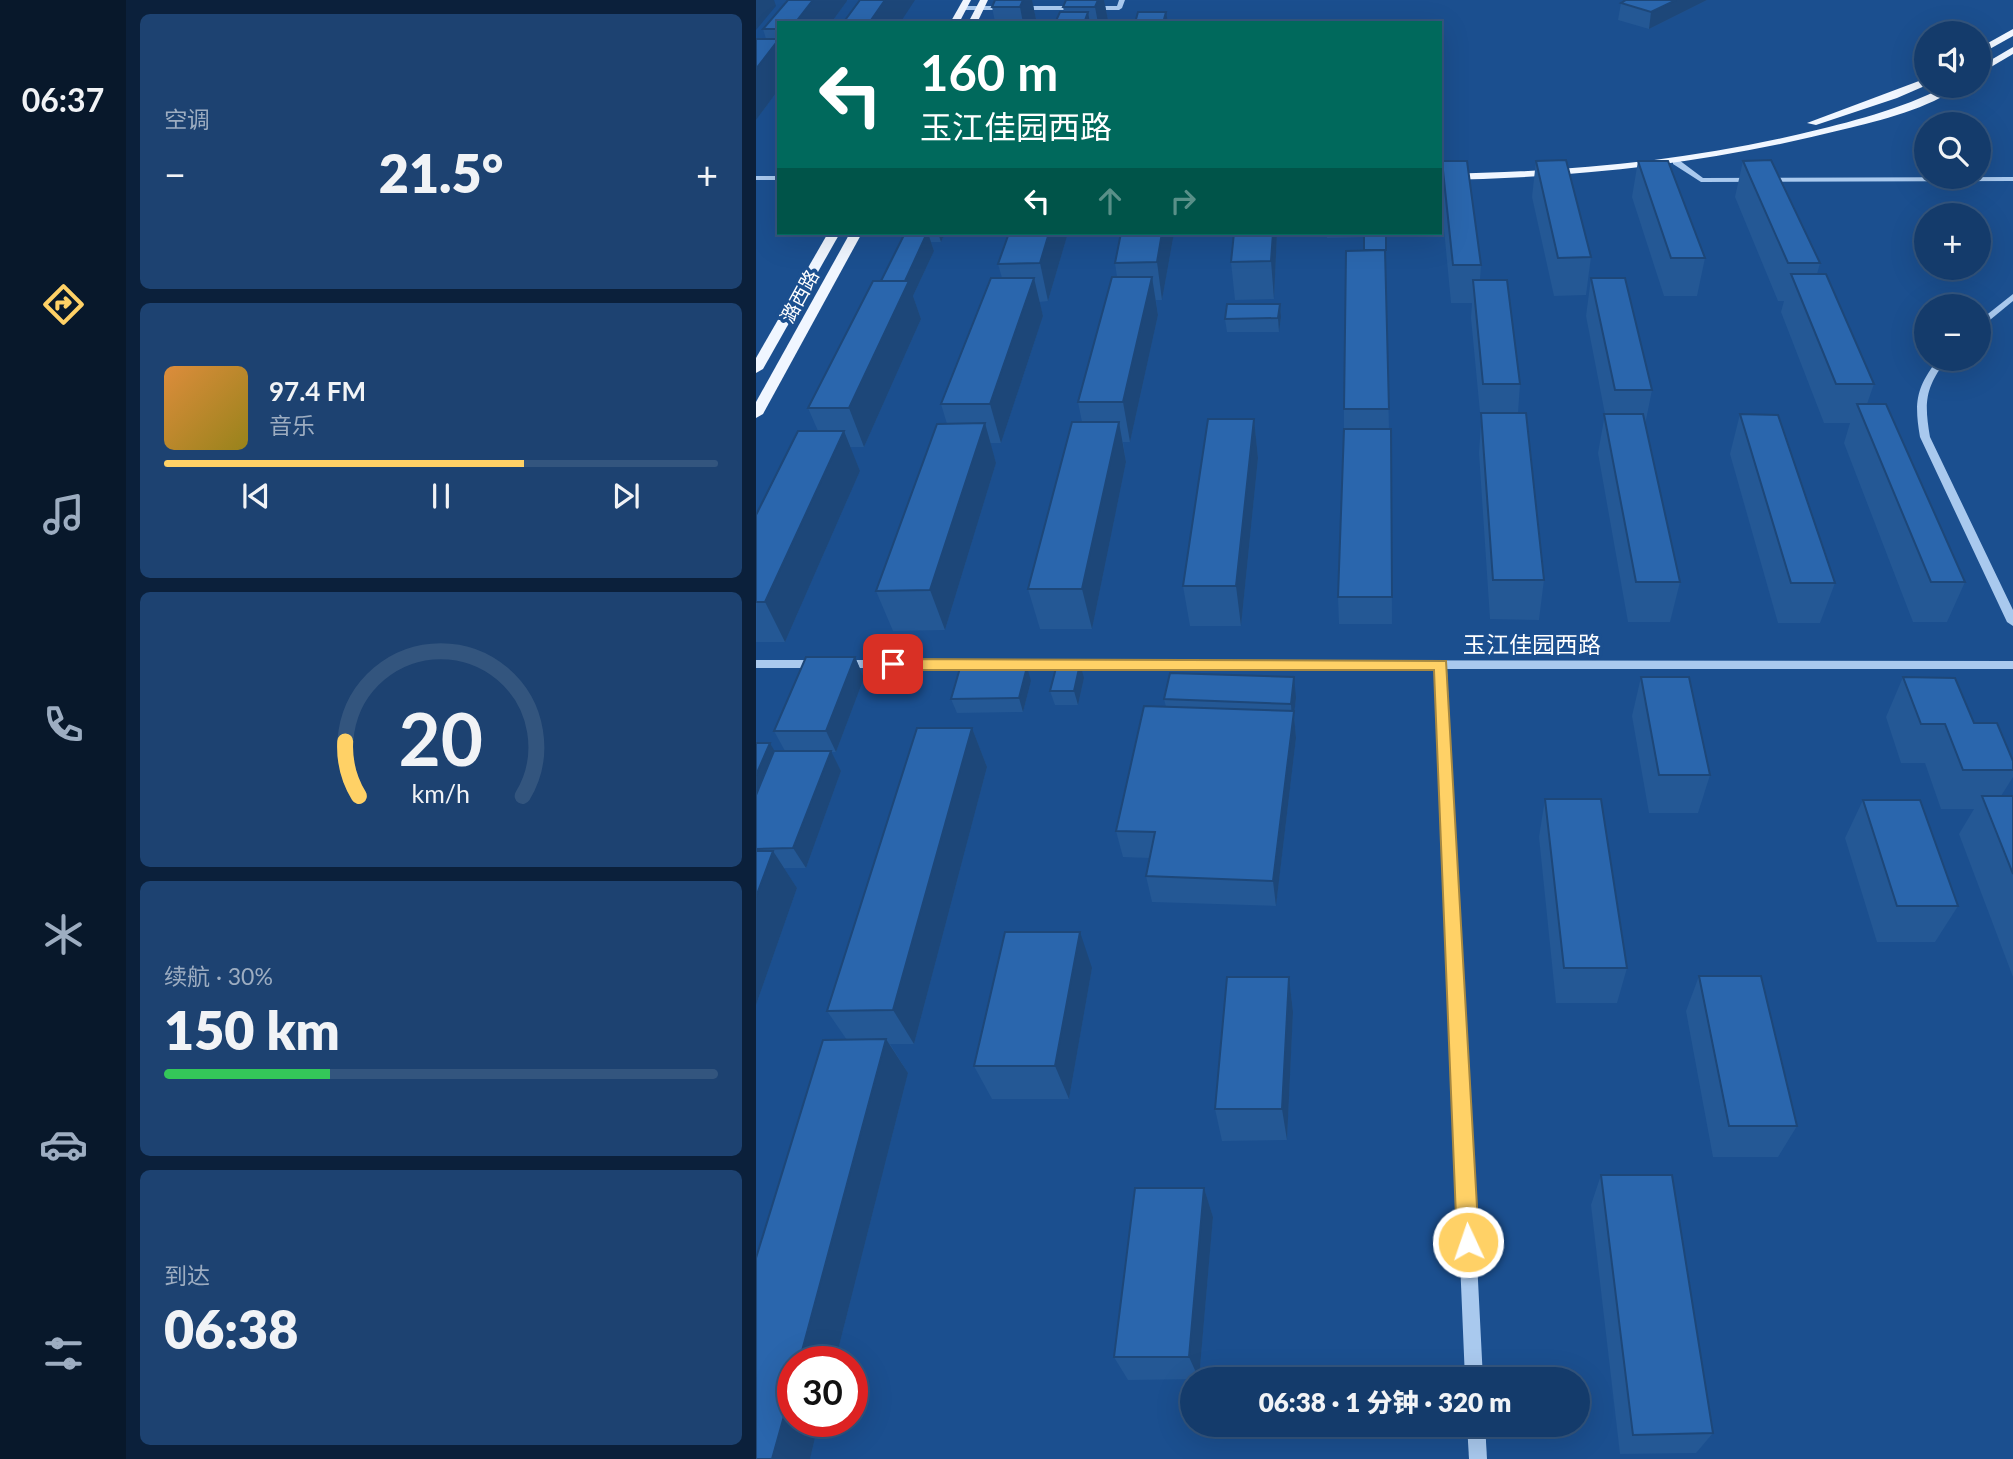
<!DOCTYPE html>
<html lang="zh">
<meta charset="utf-8">
<style>
body{margin:0;font-family:Lato,"Noto Sans SC",sans-serif;background:#1d4271;color:#f1f3f6;height:100vh;display:flex;flex-direction:column;font-size:26px;white-space:nowrap}
*{box-sizing:border-box;margin:0}
p{font-size:23px;color:#9dadc1}
.icon{flex:none;width:38px;height:38px;fill:none;stroke:currentColor;stroke-width:2;stroke-linecap:round;stroke-linejoin:round}
.map{position:relative;flex:1;overflow:hidden}
.details{display:flex;flex-direction:column;gap:14px;padding:14px;background:#0b203b;width:630px}
.details>*{flex:none}
.hud{position:absolute;left:21px;top:21px;width:665px;height:214px;border-radius:0px;box-shadow:0 7px 28px #0002,0 0 0 2px #33557e;background:#00695c;color:#fff;overflow:hidden}
.fabs{position:absolute;left:1158px;top:21px;display:grid;gap:14px}
.fabs a{display:grid;place-items:center;width:77px;height:77px;border-radius:50%;background:#143b6b;box-shadow:0 7px 28px #0002,0 0 0 2px #33557e;font-size:35px}
.speed{position:absolute;left:21px;top:1346px;display:flex;gap:14px;font-size:35px;font-weight:700;text-align:center}
.speed>*{display:grid;place-content:center;width:91px;height:91px;border-radius:50%;background:#143b6b;box-shadow:0 7px 28px #0002,0 0 0 2px #33557e;line-height:1}
.speed .limit{border:10px solid #d22;background:#fff;color:#111}
.pin{position:absolute;display:grid;place-items:center;width:60px;height:60px;color:#fff;margin:-30px;border-radius:14px;box-shadow:0 4px 10px #0006}
.me{position:absolute;width:77px;margin:-38px;rotate:357deg;stroke-linejoin:round;filter:drop-shadow(0 0 5px #0008)}
.turn{display:flex;align-items:center;gap:24px;height:147px;padding:0 28px;font-size:32px}
.turn .icon{width:91px;height:91px;stroke-width:2.5}
.turn b{display:block;font-size:49px;line-height:60px}
.lanes{display:flex;align-items:center;height:66px;padding:0 28px;background:#0003;justify-content:center;gap:35px;direction:ltr}
.lanes .off{opacity:.35}
.big{font-size:52px;font-weight:800;line-height:1.1}
.details .card{flex:1;display:flex;flex-direction:column;justify-content:center;gap:10px;min-width:0;padding:0 24px;border-radius:10px;background:#1d4271}
.details .dial{align-items:center;gap:0}
.dial svg{height:182px;overflow:visible;fill:none;stroke:#33557e;stroke-width:7;stroke-linecap:round;text-anchor:middle}
.dial text{fill:#f1f3f6;stroke:none}
.song{display:flex;align-items:center;gap:21px}
.cover{width:84px;height:84px;border-radius:10px;background:linear-gradient(135deg,hsl(30 70% 55%),hsl(50 70% 35%))}
.played{height:7px;border-radius:4px;background:linear-gradient(90deg,#ffd166 65%,#33557e 65%)}
.keys{display:flex;justify-content:space-around;direction:ltr}
.heat{display:flex;justify-content:space-between;align-items:center;font-size:38px;direction:ltr}
.charge{height:10px;border-radius:5px;background:linear-gradient(90deg,#34c759 30%,#33557e 0)}
.trip{position:absolute;left:424px;top:1367px;width:410px;height:70px;border-radius:35px;background:#143b6b;box-shadow:0 7px 28px #0002,0 0 0 2px #33557e;font-weight:800;line-height:70px;text-align:center}
main{display:flex;flex:1;min-height:0}
.menu{display:flex;flex-direction:column;width:126px;justify-content:space-around;align-items:center;background:#08182b;color:#9dadc1}
.menu .icon{width:49px;height:49px}
.menu .on{color:#ffd166}
.menu b{font-size:32px;color:#f1f3f6}
.map>svg:first-child{display:block}
.lines{fill:none;stroke-linecap:round;stroke-linejoin:round}
.minor{fill:#a9c9ee;fill-rule:evenodd}
.major{fill:#f0f6ff;fill-rule:evenodd}
.wall{fill:#245895}
.shaded-wall{fill:#1d4779}
.building{fill:#2a66ad;stroke:#1d4779;stroke-width:2}
.route{fill:#ffd166;stroke:#a68842;stroke-width:2}
.labels{text-anchor:middle;dominant-baseline:central;stroke-width:7;stroke-linejoin:round;paint-order:stroke}
.far-street-label{font-size:19px;fill:#fff;stroke:#1b4f8f}
.street-label{font-size:23px;fill:#fff;stroke:#1b4f8f}
</style>
<main>
<nav class="menu">
<b>06:37</b>
<svg class="icon on" aria-label="directions" viewBox="0 0 24 24"><path d="M12 3l9 9-9 9-9-9zM9 14v-3h6M13 9l2 2-2 2"/></svg>
<svg class="icon" aria-label="music" viewBox="0 0 24 24"><path d="M9 18V5l10-2v13"/><circle cx="6" cy="18" r="3"/><circle cx="16" cy="16" r="3"/></svg>
<svg class="icon" aria-label="phone" viewBox="0 0 24 24"><path d="M5 4h4l2 5-3 2q2 4 5 5l2-3 5 2v4C11 20 4 13 5 4z"/></svg>
<svg class="icon" aria-label="climate" viewBox="0 0 24 24"><path d="M12 3v18M4 7l16 10M4 17L20 7"/></svg>
<svg class="icon" aria-label="car" viewBox="0 0 24 24"><path d="M5 17H2v-5l4-1 3-4h7l3 4 3 1v5h-3M9 17h6M6 11h13"/><circle cx="7" cy="17" r="2"/><circle cx="17" cy="17" r="2"/></svg>
<svg class="icon" aria-label="filters" viewBox="0 0 24 24"><path d="M4 7h16M4 17h16"/><circle cx="9" cy="7" r="2"/><circle cx="15" cy="17" r="2"/></svg>
</nav>
<section class="details">
<div class="card"><p>空调</p>
<div class="heat"><a>−</a><b class="big">21.5°</b><a>+</a></div>
</div>
<div class="card">
<div class="song"><i class="cover"></i><div><b>97.4 FM</b><p>音乐</p></div></div>
<div class="played"></div>
<div class="keys"><svg class="icon" aria-label="previous" viewBox="0 0 24 24"><path d="M18 5L8 12l10 7zM5 5v14"/></svg><svg class="icon" aria-label="pause" viewBox="0 0 24 24"><path d="M8 5v14M16 5v14"/></svg><svg class="icon" aria-label="next" viewBox="0 0 24 24"><path d="M6 5l10 7-10 7zM19 5v14"/></svg></div>
</div>
<div class="card dial"><svg viewBox="0 0 100 80">
<path d="M14 69A42 42 0 1 1 86 69"/>
<path d="M14 69A42 42 0 0 1 8 45" stroke="#ffd166"/>
<text x="50" y="56" font-size="32" font-weight="700">20</text>
<text x="50" y="72" font-size="11">km/h</text>
</svg></div>
<div class="card"><p>续航 · 30%</p><b class="big">150 km</b><div class="charge"></div></div>
<div class="card"><p>到达</p><b class="big">06:38</b></div>
</section>
<div class="map">
<svg width="1257" height="1459" viewBox="0 0 1257 1459">
<rect width="100%" height="100%" fill="#1b4f8f"/>
<g class="lines">
<g class="minor">
<path d="M363,0H369L366,8L363,10H206L203,8L206,6H361Z"/>
<path d="M917,160H923L947,178L1257,177V181L945,182L917,164Z"/>
<rect x="0" y="176" width="23" height="4"/>
<path d="M1257,294V301L1223,329V321Z"/>
<path d="M1182,359H1191C1169,388 1168,402 1174,437L1257,610V626L1251,622L1164,437C1158,402 1160,388 1182,359Z"/>
<path d="M0,660H63L69,664L63,668H0Z"/>
<path d="M85,660L1257,661V669H691L727,1379H709L679,669L85,668L79,664Z"/>
<path d="M711,1424H729L731,1459H713Z"/>
</g>
<g class="major">
<path d="M207,0H215L203,23H194Z"/>
<path d="M224,0H232L221,23H212Z"/>
<path d="M1257,29V36L1223,55V48Z"/>
<path d="M1257,47V54L1223,74V67Z"/>
<path d="M1171,78V85L1141,98L1060,125L1051,123Z"/>
<path d="M1190,86H1202C1176,108 1122,121 1089,129C955,163 822,178 684,180V174C806,172 925,162 1044,134C1094,122 1144,110 1190,86Z"/>
<path d="M72,233H84L7,369L0,373V358Z"/>
<path d="M94,233H106L7,414L0,418V402Z"/>
</g>
</g>
<g class="wall">
<path d="M32,0L91,1L75,23H23V89L0,120V39H10L7,29Z"/>
<path d="M276,0L280,19L278,23H229L239,22L236,7Z"/>
<path d="M348,0L352,20L351,23H299L308,12L307,7Z"/>
<path d="M870,0H951L893,29L862,20L865,3Z"/>
<path d="M686,161L725,265L724,280L764,384L762,413L788,580L783,620L734,619L723,453L725,423L715,318L716,303H695L685,197Z"/>
<path d="M780,161L835,257L830,295L798,296L776,197Z"/>
<path d="M882,161L949,258L941,296H908L876,197Z"/>
<path d="M987,161L1064,263L1061,274L1118,384L1111,404L1209,582L1191,622H1157L1088,443L1094,423H1068L1025,312L1028,301H1022L979,197Z"/>
<path d="M149,233H189L185,242H175L178,251L157,296L165,319L108,447H94L104,471L29,642H0V515L62,431L52,408L125,281Z"/>
<path d="M253,233H312L292,301L283,302L287,316L245,443H234L240,463L189,630L137,631L120,591L191,424L185,404L246,278L242,264Z"/>
<path d="M365,233H418L406,300H400L402,315L374,442H367L370,462L336,629H284L272,589L326,422L322,402L361,277L359,263Z"/>
<path d="M521,233L518,299L479,300L475,262Z"/>
<path d="M571,233H624V235H630V264H629L633,429H635L636,624H583L582,597L588,429V409L608,250V237L571,238Z"/>
<path d="M835,278L896,390L889,425L924,582L914,622H872L842,453L849,414L830,316Z"/>
<path d="M524,304L525,317L523,332H471L469,319Z"/>
<path d="M984,414L1079,583L1064,623H1022L974,454Z"/>
<path d="M498,419L502,458L485,626H434L427,586Z"/>
<path d="M99,657L108,678L80,752H75L85,771L50,868H28L41,888L0,1005V743H14L18,751H29L18,731Z"/>
<path d="M885,677L954,775L942,813H893L876,716Z"/>
<path d="M1147,677L1218,723L1257,761V777L1245,796H1257V977L1203,834L1218,809H1185L1169,763H1145L1130,717Z"/>
<path d="M328,678L322,705H299L294,691Z"/>
<path d="M275,681L267,712L201,713L195,699Z"/>
<path d="M540,698L538,715L540,738L520,906L396,902L390,876L393,858L367,857L360,831L410,707L408,699Z"/>
<path d="M216,728L231,767L158,1044H134L152,1073L79,1362H37L63,1421L54,1459H0L91,1040L71,1011Z"/>
<path d="M789,799L871,968L861,1003H800L783,837Z"/>
<path d="M1107,800L1202,906L1179,942H1121L1089,838Z"/>
<path d="M336,968L313,1099H236L218,1066Z"/>
<path d="M943,976L1041,1126L1022,1157H957L930,1011Z"/>
<path d="M533,977L537,1012L531,1140L466,1141L459,1109Z"/>
<path d="M845,1175L957,1433L940,1453L864,1454L835,1205Z"/>
<path d="M448,1188L457,1217L443,1379L372,1380L358,1357Z"/>
</g>
<g class="shaded-wall">
<path d="M0,0H18L20,6L0,30Z"/>
<path d="M57,0H91V1L75,23H39Z"/>
<path d="M129,0H159L144,23H113Z"/>
<path d="M267,0H276L280,19L278,23H267L264,7Z"/>
<path d="M342,0H348L352,20L351,23H342L339,7Z"/>
<path d="M920,0H951L893,29L895,12Z"/>
<path d="M332,12L334,23H328Z"/>
<path d="M410,12L412,23H407Z"/>
<path d="M23,40V89L0,120V69Z"/>
<path d="M171,233H172L178,251L157,296L165,319L108,447L93,408L143,292Z"/>
<path d="M182,233H189L185,242Z"/>
<path d="M293,233H312L292,301L284,263Z"/>
<path d="M406,233H418L406,300L401,262Z"/>
<path d="M517,233H521L518,299L515,261Z"/>
<path d="M396,277L402,315L374,442L367,402Z"/>
<path d="M278,278L287,316L245,443L234,404Z"/>
<path d="M524,304L525,317L523,332L522,318Z"/>
<path d="M498,419L502,458L485,626L480,586Z"/>
<path d="M363,422L370,462L336,629L326,589Z"/>
<path d="M229,423L240,463L189,630L174,590Z"/>
<path d="M88,431L104,471L29,642L9,602Z"/>
<path d="M99,657L108,678L80,752L70,731Z"/>
<path d="M324,664L328,678L322,705L318,691Z"/>
<path d="M271,667L275,681L267,712L263,698Z"/>
<path d="M538,677L540,698L538,715L540,738L520,906L517,881L536,721L535,704Z"/>
<path d="M216,728L231,767L158,1044L137,1010Z"/>
<path d="M14,743L26,764L0,825V775Z"/>
<path d="M75,751L85,771L50,868L37,848Z"/>
<path d="M17,851L41,888L0,1005V897Z"/>
<path d="M324,932L336,968L313,1099L299,1066Z"/>
<path d="M533,977L537,1012L531,1140L526,1109Z"/>
<path d="M130,1039L152,1073L79,1362H43Z"/>
<path d="M448,1188L457,1217L443,1379L433,1357Z"/>
<path d="M37,1384V1421H63L54,1459H16Z"/>
</g>
<g class="building">
<path d="M32,0H57L39,23H23V29H7Z"/>
<path d="M104,0H129L113,23H87Z"/>
<path d="M239,0H267L264,7H236Z"/>
<path d="M310,0H342L339,7H307Z"/>
<path d="M870,0H920L895,12L865,3Z"/>
<path d="M304,12H332L328,23H299Z"/>
<path d="M382,12H410L407,23H379Z"/>
<path d="M230,22H258L229,23Z"/>
<path d="M0,39H23L0,69Z"/>
<path d="M810,160L835,257L802,258L780,161Z"/>
<path d="M1015,160L1064,263H1032L987,161Z"/>
<path d="M686,161H711L725,265H697Z"/>
<path d="M882,161H912L949,258H915Z"/>
<path d="M149,233H171L149,281H125Z"/>
<path d="M253,233H293L284,263L242,264Z"/>
<path d="M365,233H406L401,262L359,263Z"/>
<path d="M478,233H517L515,261L475,262Z"/>
<rect x="608" y="235" width="22" height="15"/>
<path d="M629,250L633,409H588L590,251Z"/>
<path d="M1035,274H1070L1118,384H1080Z"/>
<path d="M356,277H396L367,402H322Z"/>
<path d="M235,278H278L234,404H185Z"/>
<path d="M835,278H869L896,390H859Z"/>
<path d="M717,280H751L764,384H727Z"/>
<path d="M117,281H153L93,408H52Z"/>
<path d="M471,304H524L522,318L469,319Z"/>
<path d="M1101,404H1130L1209,582H1175Z"/>
<path d="M725,413H770L788,580H737Z"/>
<path d="M848,414H887L924,582H880Z"/>
<path d="M984,414L1022,415L1079,583H1035Z"/>
<path d="M452,419H498L480,586H427Z"/>
<path d="M316,422H363L326,589H272Z"/>
<path d="M229,423L174,590L120,591L181,424Z"/>
<path d="M588,429H635L636,597H582Z"/>
<path d="M42,431H88L9,602H0V515Z"/>
<path d="M50,657H99L70,731H18Z"/>
<path d="M301,664H324L318,691H294Z"/>
<path d="M271,667L263,698L195,699L204,668Z"/>
<path d="M414,673L538,677L535,704L408,699Z"/>
<path d="M885,677H933L954,775H903Z"/>
<path d="M1147,677L1199,678L1218,723H1241L1257,761V770H1207L1189,724H1165Z"/>
<path d="M388,706L538,711L517,881L390,876L399,832L360,831Z"/>
<path d="M161,728H216L137,1010L71,1011Z"/>
<path d="M0,743H14L0,775Z"/>
<path d="M18,751H75L37,848L0,849V795Z"/>
<path d="M1226,796H1257V874Z"/>
<path d="M789,799H845L871,968H808Z"/>
<path d="M1107,800H1164L1202,906H1141Z"/>
<path d="M0,851H17L0,897Z"/>
<path d="M249,932H324L299,1066H218Z"/>
<path d="M943,976H1005L1041,1126H973Z"/>
<path d="M471,977H533L526,1109H459Z"/>
<path d="M130,1039L43,1362H37V1384L16,1459H0V1258L67,1040Z"/>
<path d="M845,1175H916L957,1433L877,1435Z"/>
<path d="M379,1188H448L433,1357H358Z"/>
</g>
<path class="route" d="M137,659L690,661L723,1242L719,1249L712,1252L704,1249L701,1242L678,670H137L129,664Z"/>
<g class="labels">
<g class="far-street-label">
<text transform="translate(43 296) rotate(-61)">潞西路</text>
</g>
<g class="street-label">
<text x="776" y="644">玉江佳园西路</text>
</g>
</g>
</svg>
<div class="fabs">
<a><svg class="icon" aria-label="sound" viewBox="0 0 24 24"><path d="M4 9h4l5-4v14l-5-4H4zM17 9q2 3 0 6"/></svg></a>
<a><svg class="icon" aria-label="search" viewBox="0 0 24 24"><circle cx="10" cy="10" r="6"/><path d="M15 15l6 6"/></svg></a>
<a>+</a>
<a>−</a>
</div>
<div class="speed"><div class="limit">30</div></div>
<div class="pin" style="left:137px;top:664px;background:#d93025"><svg class="icon" aria-label="arrive" viewBox="0 0 24 24"><path d="M6 21V4h12l-3 4 3 4H6"/></svg></div>
<svg class="me" style="left:712px;top:1242px" viewBox="-20 -20 40 40"><circle r="17" fill="#ffd166" stroke="#fff" stroke-width="3"/><path d="M0-11L8 9 0 5-8 9z" fill="#fff"/></svg>
<div class="trip">06:38 · 1 分钟 · 320 m</div>
<div class="hud">
<div class="turn"><svg class="icon" aria-label="left" viewBox="0 0 24 24"><path d="M17 20v-9H6M10 6l-5 5 5 5"/></svg><div><b>160 m</b>玉江佳园西路</div></div>
<div class="lanes"><svg class="icon" aria-label="left" viewBox="0 0 24 24"><path d="M17 20v-9H6M10 6l-5 5 5 5"/></svg><svg class="icon off" aria-label="ahead" viewBox="0 0 24 24"><path d="M12 20V5M6 11l6-6 6 6"/></svg><svg class="icon off" aria-label="right" viewBox="0 0 24 24"><path d="M7 20v-9h11M14 6l5 5-5 5"/></svg></div>
</div>
</div>
</main>
